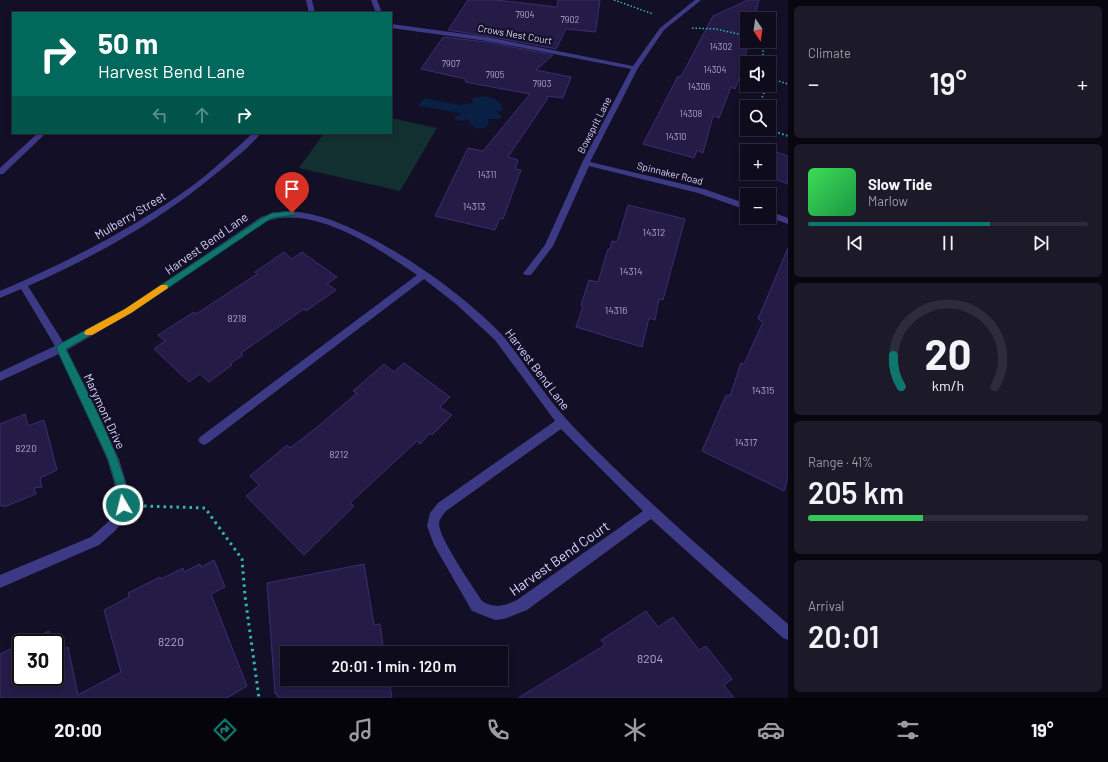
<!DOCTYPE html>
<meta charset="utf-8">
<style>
body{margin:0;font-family:Barlow,sans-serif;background:#1c1929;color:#f1f3f6;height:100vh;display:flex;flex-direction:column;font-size:15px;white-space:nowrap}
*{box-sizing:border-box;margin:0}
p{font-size:13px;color:#9b9ba3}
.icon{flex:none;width:22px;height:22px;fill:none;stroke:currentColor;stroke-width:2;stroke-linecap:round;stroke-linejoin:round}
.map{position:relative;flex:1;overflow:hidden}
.sheet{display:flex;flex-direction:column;gap:6px;padding:6px;background:#08060f;width:320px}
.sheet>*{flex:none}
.hud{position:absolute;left:12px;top:12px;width:380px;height:122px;border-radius:0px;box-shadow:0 2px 6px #0003,0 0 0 1px #2e2b3b;background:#00695c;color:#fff;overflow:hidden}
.needle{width:26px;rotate:167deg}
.fabs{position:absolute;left:740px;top:12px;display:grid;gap:8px}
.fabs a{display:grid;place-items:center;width:36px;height:36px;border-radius:0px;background:#0e0b1c;box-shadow:0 2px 6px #0003,0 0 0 1px #2e2b3b;font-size:20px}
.speed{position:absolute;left:12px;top:634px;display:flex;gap:8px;font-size:20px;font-weight:700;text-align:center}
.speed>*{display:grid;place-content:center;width:52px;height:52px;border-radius:50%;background:#0e0b1c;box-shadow:0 2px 6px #0003,0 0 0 1px #2e2b3b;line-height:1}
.speed .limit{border:2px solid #111;border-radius:6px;background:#fff;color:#111}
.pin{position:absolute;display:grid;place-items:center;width:34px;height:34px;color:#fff;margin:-41px -17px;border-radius:50% 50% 50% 0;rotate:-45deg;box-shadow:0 0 4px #0007}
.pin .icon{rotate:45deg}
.me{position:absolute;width:44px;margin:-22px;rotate:352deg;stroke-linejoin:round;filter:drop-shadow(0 0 3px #0008)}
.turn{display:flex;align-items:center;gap:14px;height:84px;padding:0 20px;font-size:18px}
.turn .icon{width:52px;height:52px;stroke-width:2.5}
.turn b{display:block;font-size:28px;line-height:34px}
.lanes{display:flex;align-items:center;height:38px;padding:0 20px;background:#0003;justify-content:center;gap:20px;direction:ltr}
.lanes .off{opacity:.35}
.big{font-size:30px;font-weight:600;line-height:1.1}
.sheet .tile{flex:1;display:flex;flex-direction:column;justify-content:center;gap:6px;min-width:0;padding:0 14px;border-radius:6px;background:#1c1929}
.sheet .dial{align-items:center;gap:0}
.dial svg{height:104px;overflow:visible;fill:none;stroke:#2e2b3b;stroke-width:7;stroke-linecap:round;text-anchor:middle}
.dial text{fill:#f1f3f6;stroke:none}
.song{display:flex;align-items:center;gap:12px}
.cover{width:48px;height:48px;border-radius:6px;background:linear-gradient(135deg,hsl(130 70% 55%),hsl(140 70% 35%))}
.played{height:4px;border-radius:2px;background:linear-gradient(90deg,#0f766e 65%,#2e2b3b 65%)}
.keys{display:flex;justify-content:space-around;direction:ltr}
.heat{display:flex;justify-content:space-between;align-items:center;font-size:22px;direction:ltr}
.charge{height:6px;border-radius:3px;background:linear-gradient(90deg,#34c759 41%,#2e2b3b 0)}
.trip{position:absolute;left:280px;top:646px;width:228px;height:40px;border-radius:0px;background:#0e0b1c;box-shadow:0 2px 6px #0003,0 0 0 1px #2e2b3b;font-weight:600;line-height:40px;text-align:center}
.dock{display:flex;height:64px;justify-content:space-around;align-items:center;background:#06040b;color:#9b9ba3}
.dock .icon{width:28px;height:28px}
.dock .on{color:#0f766e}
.dock b{font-size:18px;color:#f1f3f6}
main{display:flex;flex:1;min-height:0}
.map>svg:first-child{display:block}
.green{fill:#12302f}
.water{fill:#0a1f44}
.building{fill:#241b47;stroke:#3b2d73}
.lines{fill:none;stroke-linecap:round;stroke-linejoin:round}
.path-far2{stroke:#2fb8b0;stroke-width:1.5;stroke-dasharray:1.5 2;stroke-linecap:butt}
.path-far1{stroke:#2fb8b0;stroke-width:2;stroke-dasharray:1.5 2.5;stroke-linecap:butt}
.path{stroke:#2fb8b0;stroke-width:3;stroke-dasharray:2.5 4;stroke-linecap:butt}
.minor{fill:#3d3a85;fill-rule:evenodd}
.route{fill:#0f766e;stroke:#0a4d48}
.slow{fill:#f59e0b}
.labels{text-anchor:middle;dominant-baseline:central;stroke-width:4;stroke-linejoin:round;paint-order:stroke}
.far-number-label{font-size:9px;fill:#aca6d1}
.far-street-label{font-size:10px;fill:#d9d4ff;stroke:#130f26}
.number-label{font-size:10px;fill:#aca6d1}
.street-label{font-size:12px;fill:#d9d4ff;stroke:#130f26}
.near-number-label{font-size:12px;fill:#aca6d1}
.near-street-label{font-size:14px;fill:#d9d4ff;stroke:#130f26}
</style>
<main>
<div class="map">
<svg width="788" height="698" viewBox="0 0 788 698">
<rect width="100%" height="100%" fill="#130f26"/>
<path class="green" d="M391,118L437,128L400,191L299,168L324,133H391Z"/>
<path class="water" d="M485,96C492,97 499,100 502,106V111H495L502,116L499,119H488L489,125C481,132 470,128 468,119L459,121L455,120V117L461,114L460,113L418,106L424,98L461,105L472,103L473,98Z"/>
<g class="building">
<path d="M468,0H496L557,7L558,0H600L596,29L595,32L566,29L556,49L487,36L448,30Z"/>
<path d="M748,0H759L754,19H747V41H749L741,73L735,89L731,87L719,118L713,116L703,153L697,150L694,158L643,144L678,76L680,77L683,73L713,16Z"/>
<path d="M443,37L487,42L553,55L536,70L571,77L563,98L546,96L548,98L508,157L518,160L515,169L521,170L503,219L500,218L495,230L435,216L468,148L483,151L530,94L465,82L466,79L421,69Z"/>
<path d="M756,145L788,156V184L759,173H769V151H753Z"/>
<path d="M628,205L685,219L663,300L659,299L655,320L649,318L642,347L576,327L583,306L581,305L589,280L598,282L608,249H610L612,241L617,242Z"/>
<path d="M788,248V477L784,491L702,451L726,395L730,396L741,363L744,364L763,322L758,319Z"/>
<path d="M284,252L292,259L302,252L337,277L327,284L336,290L306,311L304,309L241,353L243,355L230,364L232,365L209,382L200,374L189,382L154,349L165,341L158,335L194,312L196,314L257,274L255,272Z"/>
<path d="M404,363L450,397L440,407L452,415L432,435L430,433L420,444L417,441L350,503L354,506L304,555L246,496L259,485L250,476L287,445L290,448L315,429L357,393L353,391L384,364L394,372Z"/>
<path d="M25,414L28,426L44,420L57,470L40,478L42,487L34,488L36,494L4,507V505L0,506V424Z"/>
<path d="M214,560L225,587L211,594L247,686L227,698H0V654L21,644V677H55V653L68,647L78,695L121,672L104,610L129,597L128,593L160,577L161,579L183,568L184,572L200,564L201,567Z"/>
<path d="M364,564L374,625L380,624L384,653H287V679H389L392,698H278L277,694H275L267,583Z"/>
<path d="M646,611L658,627L673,617L699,650L706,646L732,679L724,685L734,698H518L605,645L601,640Z"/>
<path d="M49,631L51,643H24Z"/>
</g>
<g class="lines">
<g class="path-far2">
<path d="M614,0L653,14"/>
<path d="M692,28L716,29L747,36"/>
<path d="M762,41L765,45L763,51V63"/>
<path d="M769,78L788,84"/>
<path d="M758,107L764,93L765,85"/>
</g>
<path class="path-far1" d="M767,129L788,136"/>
<path class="path" d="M144,506L205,508L242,559L245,596L259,698"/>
<g class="minor">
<path d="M306,0H312L315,13H309Z"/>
<path d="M371,0H377L382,13H376Z"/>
<path d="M695,0H701L664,30L638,68L590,162L704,189L747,204V210L698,193L589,166L553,246L531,275H525L523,273L525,271L545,245L582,163L631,69L487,41L391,28V24L487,37L633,66L660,28Z"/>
<path d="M38,133H46L3,174H0V168Z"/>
<path d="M253,133H261C249,148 233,160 218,172C161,220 96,256 28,286L63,342L125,309L261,217C273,213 285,210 298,212C358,218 462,291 502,335C516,351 527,369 539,385C555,407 572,426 591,445C654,508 721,566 788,624V640L783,638L651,519L527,610L504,619L495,620L472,611L434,545L427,526L430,513L438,503L555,421L495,340L456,304L424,279L208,443L204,445L200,443L198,440L200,437L417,275C378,248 315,205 267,221L131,313L67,350L119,459L126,482L129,505L127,515L115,531L99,545L0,588V575L91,537L107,523L115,512L117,505L114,482L107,459L59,354L0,381V372L55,346L21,289L0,298V291C69,261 135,228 196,183C216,168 234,150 253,133ZM561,429L643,511L517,600C504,606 495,609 482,601C473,587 439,538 439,524C439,519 443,515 446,511Z"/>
<path d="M769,211L788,218V224L769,217Z"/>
</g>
</g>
<path class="route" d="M292,211L296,213L295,215L273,218L267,221L131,313L66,349C79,376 138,485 127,509L123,510L120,509L115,482L108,459L56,348L58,345L125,309L262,218L272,213Z"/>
<path class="slow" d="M161,285H167L168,288L131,313L92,335H86L84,333L86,330L125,309Z"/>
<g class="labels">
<g class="far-number-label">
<text x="525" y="14">7904</text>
<text x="570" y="19">7902</text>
<text x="721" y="46">14302</text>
<text x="451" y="63">7907</text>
<text x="715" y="69">14304</text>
<text x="495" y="74">7905</text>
<text x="542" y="83">7903</text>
<text x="699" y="86">14306</text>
<text x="691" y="113">14308</text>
<text x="676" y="136">14310</text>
<text x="487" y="174">14311</text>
</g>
<g class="far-street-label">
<text transform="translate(515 34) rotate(10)">Crows Nest Court</text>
<text transform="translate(594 125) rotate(-63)">Bowsprit Lane</text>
<text transform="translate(670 173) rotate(14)">Spinnaker Road</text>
</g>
<g class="number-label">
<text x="474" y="206">14313</text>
<text x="654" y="232">14312</text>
<text x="631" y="271">14314</text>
<text x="616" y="310">14316</text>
<text x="237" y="318">8218</text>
<text x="763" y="390">14315</text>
<text x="746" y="442">14317</text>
<text x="26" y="448">8220</text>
<text x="339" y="454">8212</text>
</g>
<g class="street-label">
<text transform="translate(130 215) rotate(-31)">Mulberry Street</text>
<text transform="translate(206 243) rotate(-35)">Harvest Bend Lane</text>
<text transform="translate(538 369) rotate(53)">Harvest Bend Lane</text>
<text transform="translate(105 411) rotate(65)">Marymont Drive</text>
</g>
<g class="near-number-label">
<text x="171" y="641">8220</text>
<text x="650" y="658">8204</text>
</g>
<g class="near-street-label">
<text transform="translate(559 558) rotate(-35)">Harvest Bend Court</text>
</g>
</g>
</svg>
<div class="fabs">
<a><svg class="needle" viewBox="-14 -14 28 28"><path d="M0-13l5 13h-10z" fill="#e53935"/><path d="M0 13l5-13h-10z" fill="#9b9ba3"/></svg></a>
<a><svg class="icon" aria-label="sound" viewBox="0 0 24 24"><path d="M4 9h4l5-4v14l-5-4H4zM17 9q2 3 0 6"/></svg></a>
<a><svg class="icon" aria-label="search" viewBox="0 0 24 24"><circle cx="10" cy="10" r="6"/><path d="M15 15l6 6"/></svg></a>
<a>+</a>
<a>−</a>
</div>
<div class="speed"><div class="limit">30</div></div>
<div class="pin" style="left:292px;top:213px;background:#d93025"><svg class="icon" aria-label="arrive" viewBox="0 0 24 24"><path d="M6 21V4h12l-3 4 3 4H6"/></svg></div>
<svg class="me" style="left:123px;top:505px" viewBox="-20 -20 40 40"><circle r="17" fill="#0f766e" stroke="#fff" stroke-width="3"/><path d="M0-11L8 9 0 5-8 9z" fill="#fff"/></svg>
<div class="trip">20:01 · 1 min · 120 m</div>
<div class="hud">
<div class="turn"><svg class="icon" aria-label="right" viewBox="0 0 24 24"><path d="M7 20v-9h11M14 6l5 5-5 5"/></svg><div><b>50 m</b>Harvest Bend Lane</div></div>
<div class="lanes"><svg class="icon off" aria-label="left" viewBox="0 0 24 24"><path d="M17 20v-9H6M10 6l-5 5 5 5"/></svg><svg class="icon off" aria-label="ahead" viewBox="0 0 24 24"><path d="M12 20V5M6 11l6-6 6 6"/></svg><svg class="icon" aria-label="right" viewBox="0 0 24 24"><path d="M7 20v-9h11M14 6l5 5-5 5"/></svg></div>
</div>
</div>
<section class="sheet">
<div class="tile"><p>Climate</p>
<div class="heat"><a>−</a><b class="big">19°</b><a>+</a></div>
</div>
<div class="tile">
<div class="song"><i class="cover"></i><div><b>Slow Tide</b><p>Marlow</p></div></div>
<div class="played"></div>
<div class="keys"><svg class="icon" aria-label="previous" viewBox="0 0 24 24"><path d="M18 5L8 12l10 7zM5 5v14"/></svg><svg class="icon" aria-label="pause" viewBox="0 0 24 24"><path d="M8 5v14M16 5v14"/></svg><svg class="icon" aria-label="next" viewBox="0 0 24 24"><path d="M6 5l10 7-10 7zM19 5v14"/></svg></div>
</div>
<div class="tile dial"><svg viewBox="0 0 100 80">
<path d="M14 69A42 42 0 1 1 86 69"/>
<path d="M14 69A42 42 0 0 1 8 45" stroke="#0f766e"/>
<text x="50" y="56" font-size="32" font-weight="700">20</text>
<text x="50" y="72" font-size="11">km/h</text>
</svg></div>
<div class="tile"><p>Range · 41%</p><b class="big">205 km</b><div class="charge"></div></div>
<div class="tile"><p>Arrival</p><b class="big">20:01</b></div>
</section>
</main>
<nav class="dock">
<b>20:00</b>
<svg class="icon on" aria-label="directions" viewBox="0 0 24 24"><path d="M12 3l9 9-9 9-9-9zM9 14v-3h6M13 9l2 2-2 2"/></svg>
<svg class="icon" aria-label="music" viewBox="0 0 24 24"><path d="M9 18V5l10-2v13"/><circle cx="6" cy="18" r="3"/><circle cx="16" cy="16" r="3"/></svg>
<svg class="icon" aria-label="phone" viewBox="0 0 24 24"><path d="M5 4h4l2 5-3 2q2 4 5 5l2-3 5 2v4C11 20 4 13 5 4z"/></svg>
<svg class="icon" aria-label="climate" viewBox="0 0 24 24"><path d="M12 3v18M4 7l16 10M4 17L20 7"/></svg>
<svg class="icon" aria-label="car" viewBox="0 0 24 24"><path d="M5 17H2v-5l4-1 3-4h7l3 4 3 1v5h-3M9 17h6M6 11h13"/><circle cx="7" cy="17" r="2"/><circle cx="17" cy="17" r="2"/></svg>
<svg class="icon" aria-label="filters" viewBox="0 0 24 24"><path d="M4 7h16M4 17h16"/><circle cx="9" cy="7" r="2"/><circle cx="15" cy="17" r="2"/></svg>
<b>19°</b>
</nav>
